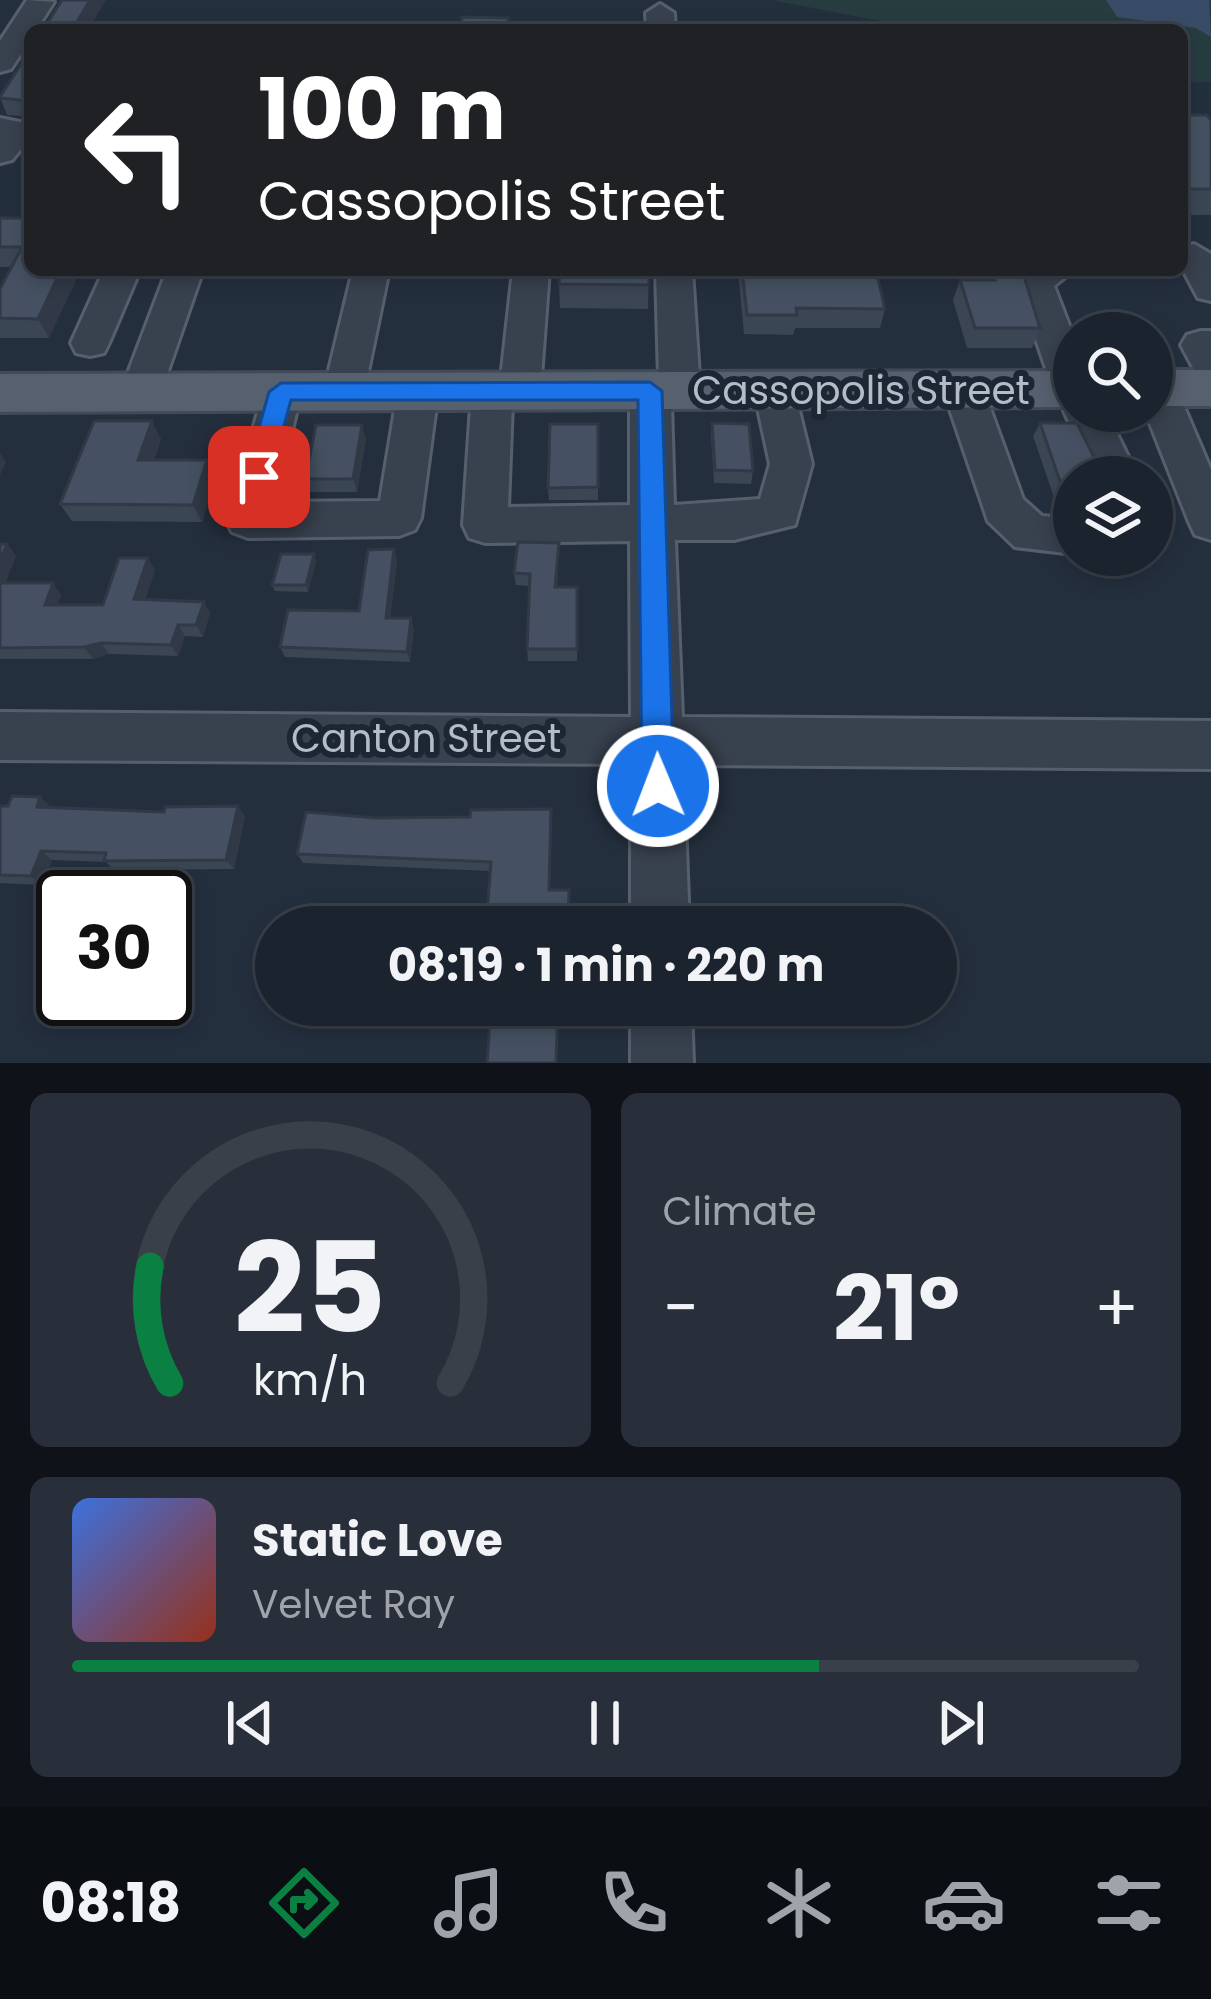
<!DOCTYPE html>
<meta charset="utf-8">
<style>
body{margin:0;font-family:Poppins,sans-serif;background:#282f3a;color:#f1f3f6;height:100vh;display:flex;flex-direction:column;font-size:45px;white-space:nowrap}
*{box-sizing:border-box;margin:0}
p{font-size:39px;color:#a0a4aa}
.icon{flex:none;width:66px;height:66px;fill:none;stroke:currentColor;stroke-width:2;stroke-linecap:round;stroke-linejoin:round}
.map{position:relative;height:1063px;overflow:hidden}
.panel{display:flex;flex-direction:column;gap:30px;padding:30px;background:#0f1319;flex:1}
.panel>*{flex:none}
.guide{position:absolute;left:24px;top:24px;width:1164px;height:252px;border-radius:18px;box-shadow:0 6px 18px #0003,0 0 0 3px #39404a;background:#202124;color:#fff;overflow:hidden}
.buttons{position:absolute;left:1053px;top:312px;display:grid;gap:24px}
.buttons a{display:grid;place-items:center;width:120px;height:120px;border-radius:50%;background:#1b232e;box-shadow:0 6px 18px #0003,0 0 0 3px #39404a;font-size:60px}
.speed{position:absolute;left:36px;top:870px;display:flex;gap:24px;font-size:60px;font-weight:700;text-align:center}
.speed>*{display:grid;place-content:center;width:156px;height:156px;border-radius:50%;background:#1b232e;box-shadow:0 6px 18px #0003,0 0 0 3px #39404a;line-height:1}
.speed .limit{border:6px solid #111;border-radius:18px;background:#fff;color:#111}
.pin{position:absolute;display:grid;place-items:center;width:102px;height:102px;color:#fff;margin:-51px;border-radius:24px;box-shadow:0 6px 18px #0006}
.me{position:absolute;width:132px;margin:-66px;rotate:359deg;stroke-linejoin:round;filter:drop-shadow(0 0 9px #0008)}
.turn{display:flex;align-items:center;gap:42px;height:252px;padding:0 36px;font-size:54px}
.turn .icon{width:156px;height:156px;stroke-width:2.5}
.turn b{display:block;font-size:84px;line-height:102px}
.big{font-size:90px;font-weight:700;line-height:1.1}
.panel .tile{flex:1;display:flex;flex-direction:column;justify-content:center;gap:18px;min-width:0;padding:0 42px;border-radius:18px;background:#282f3a}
.panel .dial{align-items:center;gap:0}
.dial svg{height:312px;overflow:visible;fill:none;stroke:#39404a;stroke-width:7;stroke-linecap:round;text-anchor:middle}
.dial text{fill:#f1f3f6;stroke:none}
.song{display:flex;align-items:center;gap:36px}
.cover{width:144px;height:144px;border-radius:18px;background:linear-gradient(135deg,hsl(220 70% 55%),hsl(10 70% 35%))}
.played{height:12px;border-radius:6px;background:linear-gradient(90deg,#0b8043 70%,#39404a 70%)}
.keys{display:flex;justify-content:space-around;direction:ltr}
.heat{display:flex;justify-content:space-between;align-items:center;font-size:66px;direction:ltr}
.panel .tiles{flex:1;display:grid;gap:30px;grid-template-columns:1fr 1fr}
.tile:last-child{grid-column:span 2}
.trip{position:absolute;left:255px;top:906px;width:702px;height:120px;border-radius:60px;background:#1b232e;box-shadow:0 6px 18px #0003,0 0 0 3px #39404a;font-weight:700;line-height:120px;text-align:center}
.tabs{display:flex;height:192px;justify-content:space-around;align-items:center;background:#0b0e12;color:#a0a4aa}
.tabs .icon{width:84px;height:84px}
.tabs .current{color:#0b8043}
.tabs b{font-size:54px;color:#f1f3f6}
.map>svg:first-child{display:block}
.green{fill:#263c3f}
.water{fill:#394c67}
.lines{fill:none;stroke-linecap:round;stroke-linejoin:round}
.minor-casing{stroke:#565f6c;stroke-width:6}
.major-casing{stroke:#414a57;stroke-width:6}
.minor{fill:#38414e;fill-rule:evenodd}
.major{fill:#56606e;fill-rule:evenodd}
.wall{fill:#3b4654}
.shaded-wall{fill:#303945}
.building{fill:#455162;stroke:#303945;stroke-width:3}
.route{fill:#1a73e8;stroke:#114b97;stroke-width:3}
.labels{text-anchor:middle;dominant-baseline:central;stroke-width:12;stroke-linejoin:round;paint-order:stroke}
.street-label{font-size:39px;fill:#b4bcc9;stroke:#1d2633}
</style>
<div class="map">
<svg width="1211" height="1063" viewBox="0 0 1211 1063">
<rect width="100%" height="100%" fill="#242f3e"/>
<path class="green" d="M771,0H1211V82L1182,83V30H927Z"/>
<path class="water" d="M1106,0H1209L1211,37L1196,28L1117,17Z"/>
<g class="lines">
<defs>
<g id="minor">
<path d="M27,0L54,2L36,30H30V40L11,69L0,72V41Z"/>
<path d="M660,4L674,13L675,30H647L646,13Z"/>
<path d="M0,118L30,124V138L12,160L0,163Z"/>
<path d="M1194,244L1211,254V301L1198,298L1182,268V248Z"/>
<path d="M104,270H140L109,343L104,353L90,356L76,353L71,343Z"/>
<path d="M167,270H203L160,394L154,404L140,409L126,404L120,394Z"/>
<path d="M353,270H389L364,391L358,401L344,406L330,401L324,391Z"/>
<path d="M513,270H549L540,391L534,401L512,403L508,507L630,505V391L636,381L659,379L656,270H692L700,391L694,401L671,403L674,505L760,499L770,464L754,390L760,380L774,375L788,380L794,390L812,464L795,525L734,540H675L682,717L1211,721V769L683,765L689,927H631V764L0,760V712L631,717L630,541L485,543L469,538L463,525L472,391L478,381L501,379Z"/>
<path d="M1026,270H1074L1054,286L1074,338V411H1106L1138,477H1094L1064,411L1068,405L1060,402L1054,392L1016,281Z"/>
<path d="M1201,331H1211V379L1197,375L1181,345L1187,335Z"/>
<path d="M963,374L977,379L983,389L1023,499L1042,516L1074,518V554L1015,547L988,521L943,389L949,379Z"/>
<path d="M1156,374L1170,378L1176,388L1211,470V540L1195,535L1189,522L1145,411H1152V375Z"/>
<path d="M418,376L432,381L438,391L421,518L415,530L399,536L248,538L232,532L226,520L267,382L281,377L295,382L301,392L275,502L380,501L398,391L404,381Z"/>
<path d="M631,1005H691L693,1063H631Z"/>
</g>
<g id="major">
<rect x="1152" y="370" width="59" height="36"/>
<path d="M1074,371V407L0,412V374Z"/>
</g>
</defs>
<use href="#minor" class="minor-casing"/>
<use href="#major" class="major-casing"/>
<use href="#minor" class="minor"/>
<use href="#major" class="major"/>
</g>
<g class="wall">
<path d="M30,50V117L7,115L0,97Z"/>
<path d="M1182,115L1211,121V215H1182Z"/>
<path d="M0,218H30L49,338H0V289L12,267H0Z"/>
<path d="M649,270L648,309L560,308L559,284Z"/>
<path d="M738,270H876L885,309L880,328H795L793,335L744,334Z"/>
<path d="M989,270H1022L1040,328L1032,348H967L953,300L960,280H986Z"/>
<path d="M712,423L753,471L751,484L714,483L711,436Z"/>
<path d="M1040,423L1074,477V508L1058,509L1033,436Z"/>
<path d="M598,424V500H549L548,488Z"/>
<path d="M366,438L357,492H309L305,479Z"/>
<path d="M161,439L154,460H207L215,478L202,522L72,521L60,504Z"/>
<path d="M559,543L557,587H577V661H528L527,649L530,586L516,585L514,573Z"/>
<path d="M0,544H7L16,556L5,583L61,595L58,605H103L155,570L145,600L204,602L210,613L203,637L185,636L178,656L109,654L93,659H0Z"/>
<path d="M397,560L390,618L414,628L410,662L285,657L280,647L359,611Z"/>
<path d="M316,561L308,592L275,591L272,585Z"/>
<path d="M0,806L50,808L245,816L234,869L114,870L106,862L52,860L42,885L0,883Z"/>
<path d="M551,809L550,890H569V927H486L490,871L303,863L297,854L470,817Z"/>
</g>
<g class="shaded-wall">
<path d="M90,0H106L88,30H72Z"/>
<path d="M61,270H81L49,338L38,319Z"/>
<path d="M152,421L161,439L148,477L138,460Z"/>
<path d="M362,425L366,438L357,492L353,479Z"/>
<path d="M0,452L6,462L0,475Z"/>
<path d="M207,460L215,478L202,522L193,505Z"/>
<path d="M7,544L16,556L0,595V561Z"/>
<path d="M394,549L397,560L389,628L386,618Z"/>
<path d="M314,554L316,561L308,592L306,585Z"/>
<path d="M148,558L155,570L141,611L134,599Z"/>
<path d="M53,583L61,595L54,617L45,605Z"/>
<path d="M204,602L210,613L203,637L196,625Z"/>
<path d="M411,618L414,628L410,662L407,652Z"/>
<path d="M178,625L185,636L178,656L171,645Z"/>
<path d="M101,643L109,654L93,659L84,647Z"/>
<path d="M40,797L51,807H37Z"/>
<path d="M238,806L245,816L234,869L226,860Z"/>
<path d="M41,851L52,860L42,885L31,876Z"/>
</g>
<g class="building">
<path d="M62,0H90L72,30H43Z"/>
<path d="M462,17L508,18L507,30H460Z"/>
<path d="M30,50L29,101L0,98V97Z"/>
<path d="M1182,115H1207L1211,121V189H1182Z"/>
<path d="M0,218H30V270H61L38,319L0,318V289L22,247H0Z"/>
<path d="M560,270H649V285L559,284Z"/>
<path d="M742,270H876L885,309L796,308L797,315H747Z"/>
<path d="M991,270H1022L1040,328H975L960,280H995Z"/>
<path d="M94,421H152L138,460H207L193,505L60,504Z"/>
<path d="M712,423L749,424L753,471L715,470Z"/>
<path d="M1040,423H1077L1104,477H1074V496H1065Z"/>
<path d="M550,424H598V487L548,488Z"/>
<path d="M316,425H362L353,479H305Z"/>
<path d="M518,542L559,543L555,587H577V649H527L530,574L514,573Z"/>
<path d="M0,544H7L0,561Z"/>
<path d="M394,549L386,618H411L407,652L280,647L288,610L359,611L368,550Z"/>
<path d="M281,554H314L306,585H272Z"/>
<path d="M119,558H148L134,599L204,602L196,625H178L171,645L101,643L84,647L0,648V583H53L45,605H103Z"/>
<path d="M12,796L40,797L37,807L164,812L165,807L238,806L226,860L104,861L106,853L41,851L31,876L0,875V806H8Z"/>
<path d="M551,809L549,890H569L568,927H486L491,862L297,854L306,812L376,818L470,817L471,810Z"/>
<path d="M491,1005H558L556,1063H487Z"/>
</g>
<path class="route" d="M650,382L662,391L674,786L670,797L658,802L647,797L642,786L638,400H291L268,484L259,487L245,477L269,392L281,383Z"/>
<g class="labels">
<g class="street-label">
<text x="861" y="390">Cassopolis Street</text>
<text x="426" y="738">Canton Street</text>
</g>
</g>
</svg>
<div class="buttons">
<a><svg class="icon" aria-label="search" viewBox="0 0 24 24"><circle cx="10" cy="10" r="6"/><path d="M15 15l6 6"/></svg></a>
<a><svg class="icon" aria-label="layers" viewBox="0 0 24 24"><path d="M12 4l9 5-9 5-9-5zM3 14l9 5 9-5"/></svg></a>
</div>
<div class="speed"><div class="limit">30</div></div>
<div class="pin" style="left:259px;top:477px;background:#d93025"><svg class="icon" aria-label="arrive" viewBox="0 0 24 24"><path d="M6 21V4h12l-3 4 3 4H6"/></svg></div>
<svg class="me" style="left:658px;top:786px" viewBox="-20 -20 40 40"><circle r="17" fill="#1a73e8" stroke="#fff" stroke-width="3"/><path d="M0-11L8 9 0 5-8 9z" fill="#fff"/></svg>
<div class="trip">08:19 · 1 min · 220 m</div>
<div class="guide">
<div class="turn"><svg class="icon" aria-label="left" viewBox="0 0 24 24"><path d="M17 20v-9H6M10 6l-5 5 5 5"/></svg><div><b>100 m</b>Cassopolis Street</div></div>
</div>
</div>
<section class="panel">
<div class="tiles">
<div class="tile dial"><svg viewBox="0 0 100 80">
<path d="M14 69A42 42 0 1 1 86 69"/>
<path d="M14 69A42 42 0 0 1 9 39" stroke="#0b8043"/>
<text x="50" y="56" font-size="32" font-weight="700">25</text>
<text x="50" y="72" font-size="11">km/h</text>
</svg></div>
<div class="tile"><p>Climate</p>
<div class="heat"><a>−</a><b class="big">21°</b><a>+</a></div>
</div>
<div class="tile">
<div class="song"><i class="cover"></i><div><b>Static Love</b><p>Velvet Ray</p></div></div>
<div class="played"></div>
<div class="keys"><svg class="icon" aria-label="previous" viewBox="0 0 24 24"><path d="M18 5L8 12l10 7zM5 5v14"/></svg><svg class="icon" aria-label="pause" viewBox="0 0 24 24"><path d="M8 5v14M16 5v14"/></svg><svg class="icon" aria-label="next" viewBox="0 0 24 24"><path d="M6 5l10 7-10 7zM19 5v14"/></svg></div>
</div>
</div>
</section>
<nav class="tabs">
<b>08:18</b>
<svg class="icon current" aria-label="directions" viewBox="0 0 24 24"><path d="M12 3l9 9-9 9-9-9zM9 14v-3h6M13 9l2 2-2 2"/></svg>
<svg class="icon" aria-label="music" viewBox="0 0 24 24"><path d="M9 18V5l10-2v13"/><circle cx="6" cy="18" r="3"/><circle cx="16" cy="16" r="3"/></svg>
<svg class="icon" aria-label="phone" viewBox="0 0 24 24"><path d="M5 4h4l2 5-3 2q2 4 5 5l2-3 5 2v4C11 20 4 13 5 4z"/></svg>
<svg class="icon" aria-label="climate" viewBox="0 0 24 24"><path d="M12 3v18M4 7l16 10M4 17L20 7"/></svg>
<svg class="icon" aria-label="car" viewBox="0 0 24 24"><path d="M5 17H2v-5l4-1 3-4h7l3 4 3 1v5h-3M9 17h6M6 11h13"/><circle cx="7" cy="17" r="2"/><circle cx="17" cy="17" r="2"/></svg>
<svg class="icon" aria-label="filters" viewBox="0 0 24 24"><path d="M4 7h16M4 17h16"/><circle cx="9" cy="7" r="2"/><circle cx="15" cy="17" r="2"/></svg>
</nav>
